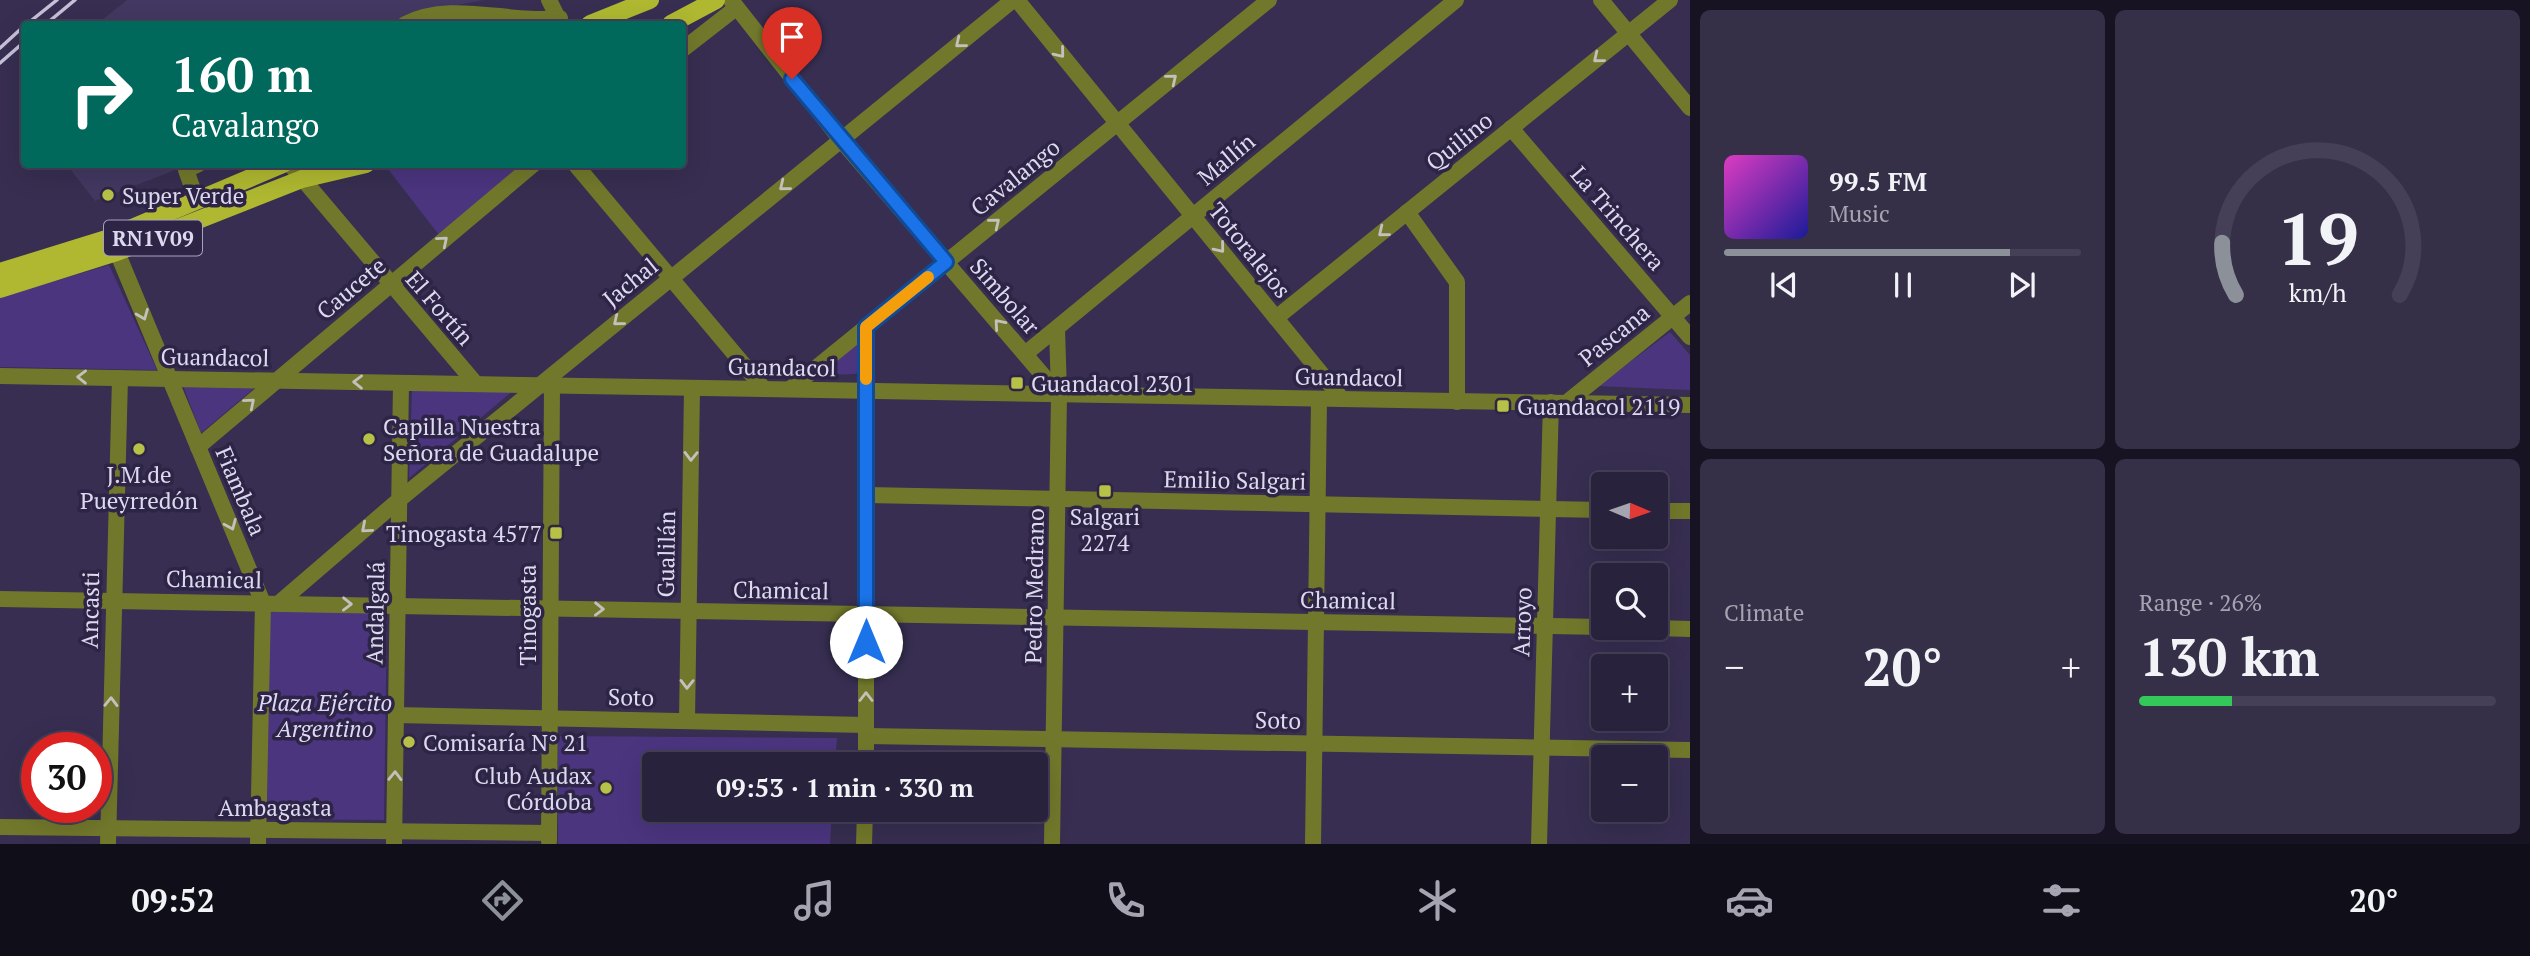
<!DOCTYPE html>
<meta charset="utf-8">
<style>
body{margin:0;font-family:"PT Serif",serif;background:#352f48;color:#f1f3f6;height:100vh;display:flex;flex-direction:column;font-size:26px;white-space:nowrap}
*{box-sizing:border-box;margin:0}
p{font-size:23px;color:#a5a4b0}
.icon{flex:none;width:38px;height:38px;fill:none;stroke:currentColor;stroke-width:2;stroke-linecap:round;stroke-linejoin:round}
.map{position:relative;flex:1;overflow:hidden}
.sheet{display:flex;flex-direction:column;gap:10px;padding:10px;background:#171322;width:840px}
.sheet>*{flex:none}
.banner{position:absolute;left:21px;top:21px;width:665px;height:147px;border-radius:7px;box-shadow:0 7px 28px #0002,0 0 0 2px #453f57;background:#00695c;color:#fff;overflow:hidden}
.needle{width:46px;rotate:92deg}
.buttons{position:absolute;left:1591px;top:472px;display:grid;gap:14px}
.buttons a{display:grid;place-items:center;width:77px;height:77px;border-radius:7px;background:#29223d;box-shadow:0 7px 28px #0002,0 0 0 2px #453f57;font-size:35px}
.speed{position:absolute;left:21px;top:732px;display:flex;gap:14px;font-size:35px;font-weight:700;text-align:center}
.speed>*{display:grid;place-content:center;width:91px;height:91px;border-radius:50%;background:#29223d;box-shadow:0 7px 28px #0002,0 0 0 2px #453f57;line-height:1}
.speed .limit{border:10px solid #d22;background:#fff;color:#111}
.pin{position:absolute;display:grid;place-items:center;width:60px;height:60px;color:#fff;margin:-72px -30px;border-radius:50% 50% 50% 0;rotate:-45deg;box-shadow:0 0 7px #0007}
.pin .icon{rotate:45deg}
.me{position:absolute;width:77px;margin:-38px;rotate:0deg;stroke-linejoin:round;filter:drop-shadow(0 0 5px #0008)}
.turn{display:flex;align-items:center;gap:24px;height:147px;padding:0 35px;font-size:32px}
.turn .icon{width:91px;height:91px;stroke-width:2.5}
.turn b{display:block;font-size:49px;line-height:60px}
.big{font-size:52px;font-weight:700;line-height:1.1}
.sheet .widget{flex:1;display:flex;flex-direction:column;justify-content:center;gap:10px;min-width:0;padding:0 24px;border-radius:10px;background:#352f48}
.sheet .dial{align-items:center;gap:0}
.dial svg{height:182px;overflow:visible;fill:none;stroke:#453f57;stroke-width:7;stroke-linecap:round;text-anchor:middle}
.dial text{fill:#f1f3f6;stroke:none}
.song{display:flex;align-items:center;gap:21px}
.cover{width:84px;height:84px;border-radius:10px;background:linear-gradient(135deg,hsl(310 70% 55%),hsl(240 70% 35%))}
.played{height:7px;border-radius:4px;background:linear-gradient(90deg,#8c9099 80%,#453f57 80%)}
.keys{display:flex;justify-content:space-around;direction:ltr}
.heat{display:flex;justify-content:space-between;align-items:center;font-size:38px;direction:ltr}
.charge{height:10px;border-radius:5px;background:linear-gradient(90deg,#34c759 26%,#453f57 0)}
.sheet .tiles{flex:1;display:grid;gap:10px;grid-template-columns:repeat(2,1fr)}
.trip{position:absolute;left:642px;top:752px;width:406px;height:70px;border-radius:7px;background:#29223d;box-shadow:0 7px 28px #0002,0 0 0 2px #453f57;font-weight:700;line-height:70px;text-align:center}
.tabs{display:flex;height:112px;justify-content:space-around;align-items:center;background:#100e18;color:#a5a4b0}
.tabs .icon{width:49px;height:49px}
.tabs .on{color:#8c9099}
.tabs b{font-size:32px;color:#f1f3f6}
main{display:flex;flex:1;min-height:0}
.map>svg:first-child{display:block}
.built{fill:#423861}
.green{fill:#4b357f}
.lines{fill:none;stroke-linecap:round;stroke-linejoin:round}
.minor{stroke:#72782b;stroke-width:16}
.major{stroke:#afb830;stroke-width:18}
.rail{stroke:#c6c1d9;stroke-width:3.5}
.oneway{stroke:#c2c1be}
.route-casing{stroke:#114b97;stroke-width:18}
.route{stroke:#1a73e8;stroke-width:12}
.slow{stroke:#f59e0b;stroke-width:12}
.poi-dot{fill:#b7c147;stroke:#2d2446;stroke-width:2.5}
.labels{text-anchor:middle;dominant-baseline:central;stroke-width:7;stroke-linejoin:round;paint-order:stroke}
.shield{fill:#2d2446;stroke:#a8a3bc;stroke-width:2}
.shield-label{font-size:21px;font-weight:bold;fill:#ddd9ef}
.street-label{font-size:23px;fill:#ddd9ef;stroke:#2d2446}
.poi-label{font-size:23px;fill:#ddd9ef;stroke:#2d2446;text-anchor:start}
.park-label{font-size:23px;font-style:italic;fill:#ded9f5;stroke:#2d2446}
</style>
<main>
<div class="map">
<svg width="1690" height="844" viewBox="0 0 1690 844">
<rect width="100%" height="100%" fill="#372e51"/>
<g class="built">
<path d="M127,0H484L447,7L405,24H97Z"/>
<path d="M67,165H170L173,171L95,201Z"/>
</g>
<g class="green">
<path d="M406,164L523,165L439,235L388,169Z"/>
<path d="M109,265L157,370L0,367V297Z"/>
<path d="M1670,332L1690,355V390L1598,386Z"/>
<path d="M856,342L860,347L861,370L855,374L822,375L818,372Z"/>
<path d="M182,383L257,386L201,433Z"/>
<path d="M412,389L514,390L409,478Z"/>
<path d="M267,610L387,612L384,820L264,819Z"/>
<path d="M558,736L837,738L835,765H654V810H832L830,844H558Z"/>
</g>
<g class="lines">
<g class="minor">
<path d="M549,0L561,24"/>
<path d="M731,0L841,140L1059,394"/>
<path d="M1017,0L1342,399"/>
<path d="M1601,0L1690,108"/>
<path d="M405,24C452,0 509,24 560,18"/>
<path d="M682,50L736,8"/>
<path d="M1511,128L1690,337"/>
<path d="M290,164L476,384"/>
<path d="M575,164L764,389"/>
<path d="M197,201L186,170L199,164"/>
<path d="M1407,212L1457,282V402"/>
<path d="M117,252L263,603L258,844"/>
<path d="M1276,318L1670,0"/>
<path d="M1025,354L1456,0"/>
<path d="M0,376L1690,405"/>
<path d="M790,389L1269,0"/>
<path d="M1566,403L1690,303"/>
<path d="M198,447L534,164"/>
<path d="M866,495L1603,510"/>
<path d="M1656,511H1690"/>
<path d="M0,599L1603,627"/>
<path d="M279,603L400,499L1013,0"/>
<path d="M1656,628L1690,629"/>
<path d="M396,715L866,725"/>
<path d="M687,721L692,388"/>
<path d="M866,736L1690,750"/>
<path d="M866,765V327"/>
<path d="M0,827L549,833"/>
<path d="M549,841L552,385"/>
<path d="M108,844L120,378"/>
<path d="M394,844L401,383"/>
<path d="M864,844L865,810"/>
<path d="M1052,844L1059,394L1057,328"/>
<path d="M1313,844L1319,399"/>
<path d="M1539,844L1551,402"/>
</g>
<g class="major">
<path d="M590,24L650,0"/>
<path d="M671,24L716,0"/>
<path d="M0,272L106,239L283,164"/>
<path d="M0,289L117,252L302,179L366,164"/>
</g>
<g class="rail">
<path d="M27,24L57,0"/>
<path d="M46,24L75,0"/>
<path d="M0,48L24,26"/>
<path d="M0,63L24,42"/>
</g>
</g>
<defs><path id="oneway-chevron" d="M-2-3.5L2.5 0L-2 3.5" fill="none" stroke-width="1.6" stroke-linecap="round" stroke-linejoin="round" transform="scale(1.75)"/></defs>
<g class="oneway">
<use href="#oneway-chevron" transform="translate(960 43) rotate(141)"/>
<use href="#oneway-chevron" transform="translate(1060 53) rotate(51)"/>
<use href="#oneway-chevron" transform="translate(1598 58) rotate(141)"/>
<use href="#oneway-chevron" transform="translate(1172 79) rotate(-39)"/>
<use href="#oneway-chevron" transform="translate(784 186) rotate(141)"/>
<use href="#oneway-chevron" transform="translate(995 223) rotate(-39)"/>
<use href="#oneway-chevron" transform="translate(1383 232) rotate(141)"/>
<use href="#oneway-chevron" transform="translate(443 241) rotate(-40)"/>
<use href="#oneway-chevron" transform="translate(1220 248) rotate(51)"/>
<use href="#oneway-chevron" transform="translate(143 315) rotate(68)"/>
<use href="#oneway-chevron" transform="translate(618 321) rotate(141)"/>
<use href="#oneway-chevron" transform="translate(999 324) rotate(-131)"/>
<use href="#oneway-chevron" transform="translate(82 377) rotate(-179)"/>
<use href="#oneway-chevron" transform="translate(358 382) rotate(-179)"/>
<use href="#oneway-chevron" transform="translate(250 403) rotate(-40)"/>
<use href="#oneway-chevron" transform="translate(691 456) rotate(91)"/>
<use href="#oneway-chevron" transform="translate(231 525) rotate(67)"/>
<use href="#oneway-chevron" transform="translate(366 528) rotate(139)"/>
<use href="#oneway-chevron" transform="translate(347 604) rotate(1)"/>
<use href="#oneway-chevron" transform="translate(599 609) rotate(1)"/>
<use href="#oneway-chevron" transform="translate(687 684) rotate(91)"/>
<use href="#oneway-chevron" transform="translate(866 697) rotate(-90)"/>
<use href="#oneway-chevron" transform="translate(111 702) rotate(-89)"/>
<use href="#oneway-chevron" transform="translate(395 776) rotate(-89)"/>
</g>
<g class="lines">
<defs>
<path id="route" d="M792,79L946,262L866,327V642"/>
</defs>
<use href="#route" class="route-casing"/>
<use href="#route" class="route"/>
<path class="slow" d="M866,379V327L928,277"/>
</g>
<g class="poi-dot">
<circle cx="108" cy="195" r="7"/>
<rect x="1010" y="376" width="14" height="14" rx="3.5"/>
<rect x="1496" y="399" width="14" height="14" rx="3.5"/>
<circle cx="369" cy="439" r="7"/>
<circle cx="139" cy="449" r="7"/>
<rect x="1098" y="484" width="14" height="14" rx="3.5"/>
<rect x="549" y="526" width="14" height="14" rx="3.5"/>
<circle cx="409" cy="742" r="7"/>
<circle cx="606" cy="788" r="7"/>
</g>
<g class="labels">
<rect class="shield" x="104" y="220.5" width="98" height="35" rx="5"/>
<g class="shield-label">
<text x="153" y="238">RN1V09</text>
</g>
<g class="street-label">
<text transform="translate(1459 141) rotate(-39)">Quilino</text>
<text transform="translate(1226 159) rotate(-40)">Mallín</text>
<text transform="translate(1015 177) rotate(-39)">Cavalango</text>
<text transform="translate(1618 218) rotate(49)">La Trinchera</text>
<text transform="translate(1250 250) rotate(51)">Totoralejos</text>
<text transform="translate(630 282) rotate(-39)">Jachal</text>
<text transform="translate(351 288) rotate(-40)">Caucete</text>
<text transform="translate(1005 296) rotate(49)">Simbolar</text>
<text transform="translate(440 308) rotate(49)">El Fortín</text>
<text transform="translate(1614 335) rotate(-39)">Pascana</text>
<text transform="translate(215 357) rotate(1)">Guandacol</text>
<text transform="translate(782 367) rotate(1)">Guandacol</text>
<text transform="translate(1349 377) rotate(1)">Guandacol</text>
<text transform="translate(1235 480) rotate(1)">Emilio Salgari</text>
<text transform="translate(241 491) rotate(67)">Fiambala</text>
<text transform="translate(666 554) rotate(-89)">Gualilán</text>
<text transform="translate(214 579) rotate(1)">Chamical</text>
<text transform="translate(1034 586) rotate(-89)">Pedro Medrano</text>
<text transform="translate(781 590) rotate(1)">Chamical</text>
<text transform="translate(1348 600) rotate(1)">Chamical</text>
<text transform="translate(90 610) rotate(-89)">Ancasti</text>
<text transform="translate(375 613) rotate(-89)">Andalgalá</text>
<text transform="translate(527 615) rotate(-90)">Tinogasta</text>
<text transform="translate(1522 622) rotate(-88)">Arroyo</text>
<text transform="translate(631 697) rotate(1)">Soto</text>
<text transform="translate(1278 720) rotate(1)">Soto</text>
<text x="275" y="807">Ambagasta</text>
</g>
<g class="poi-label">
<text x="122" y="195">Super Verde</text>
<text x="1031" y="383">Guandacol 2301</text>
<text x="1517" y="406">Guandacol 2119</text>
<text x="383" y="426">Capilla Nuestra<tspan x="383" dy="26">Señora de Guadalupe</tspan></text>
<text x="139" y="474" text-anchor="middle">J.M.de<tspan x="139" dy="26">Pueyrredón</tspan></text>
<text x="1105" y="516" text-anchor="middle">Salgari<tspan x="1105" dy="26">2274</tspan></text>
<text x="542" y="533" text-anchor="end">Tinogasta 4577</text>
<text x="423" y="742">Comisaría N° 21</text>
<text x="592" y="775" text-anchor="end">Club Audax<tspan x="592" dy="26">Córdoba</tspan></text>
</g>
<g class="park-label">
<text x="325" y="702">Plaza Ejército<tspan x="325" dy="26">Argentino</tspan></text>
</g>
</g>
</svg>
<div class="buttons">
<a><svg class="needle" viewBox="-14 -14 28 28"><path d="M0-13l5 13h-10z" fill="#e53935"/><path d="M0 13l5-13h-10z" fill="#a5a4b0"/></svg></a>
<a><svg class="icon" aria-label="search" viewBox="0 0 24 24"><circle cx="10" cy="10" r="6"/><path d="M15 15l6 6"/></svg></a>
<a>+</a>
<a>−</a>
</div>
<div class="speed"><div class="limit">30</div></div>
<div class="pin" style="left:792px;top:79px;background:#d93025"><svg class="icon" aria-label="arrive" viewBox="0 0 24 24"><path d="M6 21V4h12l-3 4 3 4H6"/></svg></div>
<svg class="me" style="left:866px;top:642px" viewBox="-20 -20 40 40"><circle r="19" fill="#fff"/><path d="M0-13L10 11 0 6-10 11z" fill="#1a73e8"/></svg>
<div class="trip">09:53 · 1 min · 330 m</div>
<div class="banner">
<div class="turn"><svg class="icon" aria-label="right" viewBox="0 0 24 24"><path d="M7 20v-9h11M14 6l5 5-5 5"/></svg><div><b>160 m</b>Cavalango</div></div>
</div>
</div>
<section class="sheet">
<div class="tiles">
<div class="widget">
<div class="song"><i class="cover"></i><div><b>99.5 FM</b><p>Music</p></div></div>
<div class="played"></div>
<div class="keys"><svg class="icon" aria-label="previous" viewBox="0 0 24 24"><path d="M18 5L8 12l10 7zM5 5v14"/></svg><svg class="icon" aria-label="pause" viewBox="0 0 24 24"><path d="M8 5v14M16 5v14"/></svg><svg class="icon" aria-label="next" viewBox="0 0 24 24"><path d="M6 5l10 7-10 7zM19 5v14"/></svg></div>
</div>
<div class="widget dial"><svg viewBox="0 0 100 80">
<path d="M14 69A42 42 0 1 1 86 69"/>
<path d="M14 69A42 42 0 0 1 8 46" stroke="#8c9099"/>
<text x="50" y="56" font-size="32" font-weight="700">19</text>
<text x="50" y="72" font-size="11">km/h</text>
</svg></div>
<div class="widget"><p>Climate</p>
<div class="heat"><a>−</a><b class="big">20°</b><a>+</a></div>
</div>
<div class="widget"><p>Range · 26%</p><b class="big">130 km</b><div class="charge"></div></div>
</div>
</section>
</main>
<nav class="tabs">
<b>09:52</b>
<svg class="icon on" aria-label="directions" viewBox="0 0 24 24"><path d="M12 3l9 9-9 9-9-9zM9 14v-3h6M13 9l2 2-2 2"/></svg>
<svg class="icon" aria-label="music" viewBox="0 0 24 24"><path d="M9 18V5l10-2v13"/><circle cx="6" cy="18" r="3"/><circle cx="16" cy="16" r="3"/></svg>
<svg class="icon" aria-label="phone" viewBox="0 0 24 24"><path d="M5 4h4l2 5-3 2q2 4 5 5l2-3 5 2v4C11 20 4 13 5 4z"/></svg>
<svg class="icon" aria-label="climate" viewBox="0 0 24 24"><path d="M12 3v18M4 7l16 10M4 17L20 7"/></svg>
<svg class="icon" aria-label="car" viewBox="0 0 24 24"><path d="M5 17H2v-5l4-1 3-4h7l3 4 3 1v5h-3M9 17h6M6 11h13"/><circle cx="7" cy="17" r="2"/><circle cx="17" cy="17" r="2"/></svg>
<svg class="icon" aria-label="filters" viewBox="0 0 24 24"><path d="M4 7h16M4 17h16"/><circle cx="9" cy="7" r="2"/><circle cx="15" cy="17" r="2"/></svg>
<b>20°</b>
</nav>
